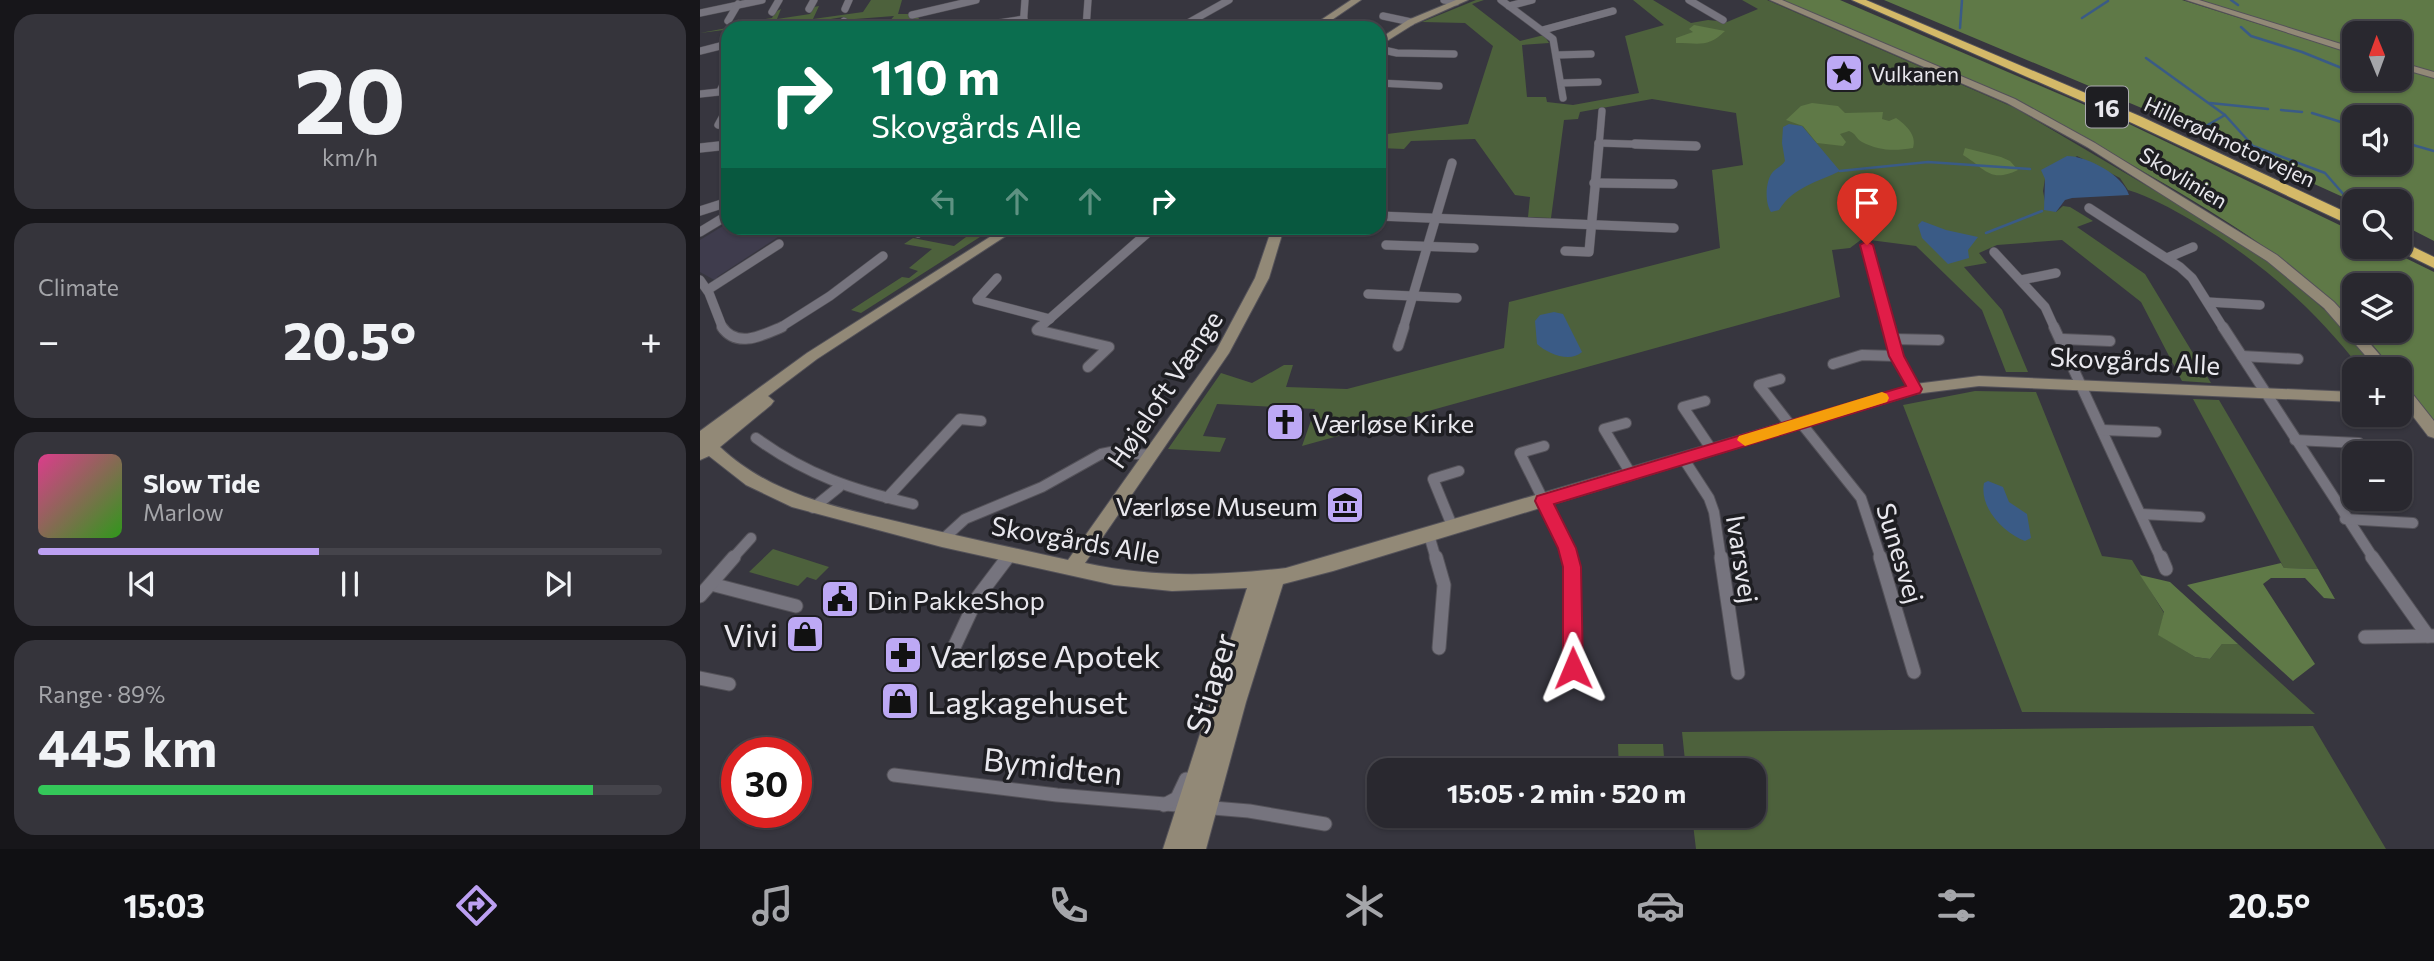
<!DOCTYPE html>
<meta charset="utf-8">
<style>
body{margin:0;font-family:Commissioner,sans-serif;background:#35343b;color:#f1f3f6;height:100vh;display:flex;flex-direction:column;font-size:26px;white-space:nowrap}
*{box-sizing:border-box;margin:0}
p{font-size:23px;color:#a5a6aa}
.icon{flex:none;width:38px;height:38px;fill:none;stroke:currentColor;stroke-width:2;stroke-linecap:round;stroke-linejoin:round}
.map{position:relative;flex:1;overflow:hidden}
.sheet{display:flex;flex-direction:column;gap:14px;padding:14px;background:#17161a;width:700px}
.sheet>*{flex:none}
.top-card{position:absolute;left:21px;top:21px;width:665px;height:214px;border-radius:21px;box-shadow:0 2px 5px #0004,0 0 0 2px #45444b;background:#0b6e4f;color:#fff;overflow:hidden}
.needle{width:46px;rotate:359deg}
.buttons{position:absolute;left:1642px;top:21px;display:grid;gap:14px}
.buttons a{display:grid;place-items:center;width:70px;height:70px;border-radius:14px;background:#29282f;box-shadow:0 2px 5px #0004,0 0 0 2px #45444b;font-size:35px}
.speed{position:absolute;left:21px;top:737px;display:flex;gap:14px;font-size:35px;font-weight:700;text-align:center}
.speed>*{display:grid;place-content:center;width:91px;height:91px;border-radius:50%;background:#29282f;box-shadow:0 2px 5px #0004,0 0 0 2px #45444b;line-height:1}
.speed .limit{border:10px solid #d22;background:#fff;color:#111}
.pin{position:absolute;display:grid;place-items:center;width:60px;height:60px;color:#fff;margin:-72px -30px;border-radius:50% 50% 50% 0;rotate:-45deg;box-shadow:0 0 7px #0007}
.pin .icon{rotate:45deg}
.me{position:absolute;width:77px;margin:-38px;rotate:359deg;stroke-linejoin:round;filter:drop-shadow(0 0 5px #0008)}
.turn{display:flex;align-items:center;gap:24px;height:147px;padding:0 35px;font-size:32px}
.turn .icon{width:91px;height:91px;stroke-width:2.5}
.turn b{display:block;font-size:49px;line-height:60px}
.lanes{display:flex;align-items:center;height:66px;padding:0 35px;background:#0003;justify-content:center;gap:35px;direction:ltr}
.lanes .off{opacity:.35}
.big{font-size:52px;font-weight:700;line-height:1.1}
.sheet .widget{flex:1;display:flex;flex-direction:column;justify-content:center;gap:10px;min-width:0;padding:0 24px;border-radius:21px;background:#35343b}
.sheet .dial{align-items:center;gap:0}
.dial b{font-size:91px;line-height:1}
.song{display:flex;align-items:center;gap:21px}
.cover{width:84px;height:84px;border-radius:10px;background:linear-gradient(135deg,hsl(330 70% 55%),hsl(110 70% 35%))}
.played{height:7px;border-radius:4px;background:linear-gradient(90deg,#bca0f2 45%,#45444b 45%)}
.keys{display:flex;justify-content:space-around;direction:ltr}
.heat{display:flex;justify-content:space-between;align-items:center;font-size:38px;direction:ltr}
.charge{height:10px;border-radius:5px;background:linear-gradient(90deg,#34c759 89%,#45444b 0)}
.trip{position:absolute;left:667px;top:758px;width:399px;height:70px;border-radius:21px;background:#29282f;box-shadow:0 2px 5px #0004,0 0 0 2px #45444b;font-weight:700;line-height:70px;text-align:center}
.tabs{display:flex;height:112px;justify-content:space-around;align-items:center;background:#101013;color:#a5a6aa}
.tabs .icon{width:49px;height:49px}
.tabs .current{color:#bca0f2}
.tabs b{font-size:32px;color:#f1f3f6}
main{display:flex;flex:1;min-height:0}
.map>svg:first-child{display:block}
.education{fill:#3f3c4d}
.green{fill:#4d613c}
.forest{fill:#5f7947;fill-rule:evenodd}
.water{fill:#3a5b86}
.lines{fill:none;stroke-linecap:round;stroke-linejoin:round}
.stream{stroke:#3a5b86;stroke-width:2.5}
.street-far3-casing{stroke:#545259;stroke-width:8}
.street-far2-casing{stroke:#545259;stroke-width:10}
.street-far1-casing{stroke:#545259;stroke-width:12}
.street-casing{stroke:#545259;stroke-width:15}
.secondary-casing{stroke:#545259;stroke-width:2}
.highway-casing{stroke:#545259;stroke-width:2}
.street-far3{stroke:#76747e;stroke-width:7}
.street-far2{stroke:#76747e;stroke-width:9}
.street-far1{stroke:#76747e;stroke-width:10}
.street{stroke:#76747e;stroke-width:13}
.secondary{fill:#928977;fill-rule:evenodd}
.highway{fill:#d4b968;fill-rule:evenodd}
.route{fill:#e11d48;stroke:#92132f;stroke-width:2}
.slow{fill:#f59e0b}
.labels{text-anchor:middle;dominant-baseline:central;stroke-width:7;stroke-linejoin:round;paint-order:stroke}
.far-poi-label{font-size:21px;fill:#e9e8ee;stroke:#1e1e22;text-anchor:start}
.far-street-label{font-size:21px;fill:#e9e8ee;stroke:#1e1e22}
.shield{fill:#1e1e22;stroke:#acabb1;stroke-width:2}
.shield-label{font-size:24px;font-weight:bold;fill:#e9e8ee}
.street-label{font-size:26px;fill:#e9e8ee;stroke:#1e1e22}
.poi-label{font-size:26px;fill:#e9e8ee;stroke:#1e1e22;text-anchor:start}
.near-poi-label{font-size:32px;fill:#e9e8ee;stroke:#1e1e22;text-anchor:start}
.near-street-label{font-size:32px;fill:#e9e8ee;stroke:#1e1e22}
</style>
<main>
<section class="sheet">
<div class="widget dial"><b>20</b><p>km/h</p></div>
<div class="widget"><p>Climate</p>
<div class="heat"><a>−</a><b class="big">20.5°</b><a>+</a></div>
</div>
<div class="widget">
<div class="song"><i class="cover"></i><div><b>Slow Tide</b><p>Marlow</p></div></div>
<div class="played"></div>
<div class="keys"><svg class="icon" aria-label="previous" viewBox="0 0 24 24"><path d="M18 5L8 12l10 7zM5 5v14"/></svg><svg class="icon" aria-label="pause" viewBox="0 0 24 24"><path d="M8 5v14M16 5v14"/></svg><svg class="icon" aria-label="next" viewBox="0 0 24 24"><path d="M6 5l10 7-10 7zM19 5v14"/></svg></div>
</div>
<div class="widget"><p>Range · 89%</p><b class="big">445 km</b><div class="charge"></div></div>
</section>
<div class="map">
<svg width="1734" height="849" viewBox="0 0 1734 849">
<rect width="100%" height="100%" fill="#37363f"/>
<path class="education" d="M23,226L78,237L17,277L21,280L18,282L0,272V240Z"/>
<g class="green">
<path d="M171,0H202L198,14H209V16L219,18L215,28H202L204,20L195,21L192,28H159L189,22L194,16L142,20L143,17L106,23L107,19L69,24L70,21L34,26L24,33V30L0,33L27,28L39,19L37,23L72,18L75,12L81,9L77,19L110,14L114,7L119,6L113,19L163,12Z"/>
<path d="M776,0H784L772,4L820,41L844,35L849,43L822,45L827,97H846L847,102L873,105L939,93L925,36L964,25L933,0H953L991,23L1008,20L1027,22L1058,9L1042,0H1067L1315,108L1530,235L1574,266L1634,318L1676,369H1661C1614,308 1558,259 1491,220C1470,208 1451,197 1428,190L1420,178L1377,156L1345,179L1343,191L1346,207L1356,212L1363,206L1370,207L1393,221L1377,227L1445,274L1511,383L1482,381L1441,302L1362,240L1297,245L1279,253L1287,263L1264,267L1302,310L1328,372H1306L1282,310L1216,246L1162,239L1150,248L1132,250L1140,297L602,446L615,409L517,404L503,436L526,438L520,452L468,449L521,373L552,383L584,365H593L586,387L647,389L804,348L809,302L1020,248L1012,170L1043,165L1036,113L952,99L880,112L878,119L864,120L851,218L828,217L830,197L815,195L775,139L711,141L704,149L679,148V135L768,124L793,46L765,23L722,22Z"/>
<path d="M278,228H294L161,313L151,310L202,277L209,278L218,271L209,268L232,249L204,244L213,238L254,246Z"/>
<path d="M1275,391L1336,392L1402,556L1432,560L1464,613L1459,635L1495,657L1510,659L1522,644H1538L1615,714L1322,712L1203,405Z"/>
<path d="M1493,399L1519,400L1618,569L1584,568Z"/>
<path d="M73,549L129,567L116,580L107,577L98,586L49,572Z"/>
<path d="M1613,726L1686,849H996L992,816H1054V770H986L982,732Z"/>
<path d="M918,744H963L965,770H919Z"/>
<path d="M921,816H968L969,827H921Z"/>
</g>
<g class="forest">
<path d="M1081,0H1140L1427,123L1654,232V247H1683L1734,272V420L1699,377V369H1693L1661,331H1699V285H1654V323C1574,238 1451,178 1351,118L1314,98Z"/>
<path d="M1184,0H1482L1654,54V79H1699V68L1734,78V241L1699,223V201L1654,202L1506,135ZM1654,117H1699V163H1654Z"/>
<path d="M1500,0H1734V72L1699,62V33H1654V48Z"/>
<path d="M994,25L1025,31C1008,48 999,43 976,43V38L993,32L989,29Z"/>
<path d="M1112,103L1138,106L1145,113L1183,112L1182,119L1189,121L1196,118C1206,125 1217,135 1213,148C1195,151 1179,151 1162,142C1155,138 1157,134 1149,131L1140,134L1146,142L1143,146L1117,143L1103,126L1086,120L1101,106Z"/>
<path d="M1265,148L1301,157L1310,161L1318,170C1289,184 1284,167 1263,155Z"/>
<path d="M1581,563L1584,568L1618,569L1635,599L1624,598L1605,578H1571L1563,584L1615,664L1593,681L1487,585Z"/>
<path d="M1440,575L1470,582L1538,644H1522L1510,659L1495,657L1458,635L1464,612Z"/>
</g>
<g class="water">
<path d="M1089,124L1102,126L1140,171C1118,182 1093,187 1079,210L1071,212C1065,203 1065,183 1072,173C1076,168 1082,166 1085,161L1082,143L1083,127Z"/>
<path d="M1367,156C1387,156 1423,175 1429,195L1372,198L1365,200L1356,212L1344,210L1345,179L1341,170Z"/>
<path d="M1222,221L1246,230L1278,237L1268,250L1269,258L1248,264L1222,238L1218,225Z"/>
<path d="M854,312L863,314L882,352C870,363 848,354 837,344L835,321L840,315Z"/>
<path d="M1288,481L1303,487L1309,502L1327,514L1331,538L1325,541C1304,533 1279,508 1284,483Z"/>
</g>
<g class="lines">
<g class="stream">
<path d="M1531,0L1538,5"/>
<path d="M1382,18L1408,1"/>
<path d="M1541,27L1551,36L1602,52L1654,73"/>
<path d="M1260,28L1262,0"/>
<path d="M1446,58L1525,115L1553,146L1625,173L1645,196"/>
<path d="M1510,103L1568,109"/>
<path d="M1581,110L1602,112"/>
<path d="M1612,113L1654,126"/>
<path d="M1499,130L1525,115"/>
<path d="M1699,141L1734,151"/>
<path d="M1140,171L1228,162L1330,169"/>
<path d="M1286,233L1342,211"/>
</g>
<defs>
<g id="street-far3">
<path d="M744,0L756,2"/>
<path d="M801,0L853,39L863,98"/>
<path d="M989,0L1023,20"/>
<path d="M809,6L832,0"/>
<path d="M109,9L114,0"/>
<path d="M145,9L149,0"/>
<path d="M72,12L79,0"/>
<path d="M0,13L62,0"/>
<path d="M212,15L276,0"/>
<path d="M683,16L711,22"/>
<path d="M28,21L38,4"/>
<path d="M70,28L72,25"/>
<path d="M106,28L109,23"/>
<path d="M142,28L144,21"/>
<path d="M266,28L324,19"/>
<path d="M323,28L325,0"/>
<path d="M386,28L388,0"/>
<path d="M479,28L529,0"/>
<path d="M843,30L913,11"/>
<path d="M679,49L697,53L754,54"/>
<path d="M0,51L28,44"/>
<path d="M857,55L891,54"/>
<path d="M679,83L739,86"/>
<path d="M861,83L898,82"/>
<path d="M20,91L28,75"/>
<path d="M0,94L28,91"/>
<path d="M18,125L28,107"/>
<path d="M898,143L993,146"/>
<path d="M20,146L28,145"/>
<path d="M899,146L902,111"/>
</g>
<g id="street-far2">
<path d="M935,144L996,146"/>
<path d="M0,148L28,145"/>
<path d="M894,183L973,184"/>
<path d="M1389,208L1480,267L1492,278L1524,329"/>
<path d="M0,211L28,202"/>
<path d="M679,216L974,228"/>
<path d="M514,228H578"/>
<path d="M0,232L28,215"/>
<path d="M218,233L225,228"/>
<path d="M686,245L774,248"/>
<path d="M1167,245L1189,329"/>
<path d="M865,251L889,252L899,144"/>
<path d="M1294,252L1345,307L1355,329"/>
<path d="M1467,258L1493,247"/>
<path d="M297,278L277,300L350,319"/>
<path d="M0,280L9,293L23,329"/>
<path d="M1321,280L1356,273"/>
<path d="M9,289L79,244"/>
<path d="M668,294L757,298"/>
<path d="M1508,302L1560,305"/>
<path d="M78,329L130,296L183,256"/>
<path d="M338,329L453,228"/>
<path d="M703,329L752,163"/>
</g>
<g id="street-far1">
<path d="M22,327C37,349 63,335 82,327"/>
<path d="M340,327L337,330L409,347L388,367"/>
<path d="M1188,327L1196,356L1215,389"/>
<path d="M1354,327L1461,559"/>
<path d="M1523,327L1674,559"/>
<path d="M1192,339L1239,340"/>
<path d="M1362,339L1410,341"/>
<path d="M698,346L704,327"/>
<path d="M1542,356L1598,359"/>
<path d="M1133,364L1162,355L1196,356"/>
<path d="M1080,379L1059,385L1091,426"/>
<path d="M1005,401L983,407L1012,450"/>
<path d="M926,423L904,429L931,474"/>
<path d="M1101,423L1161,498L1181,559"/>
<path d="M1402,430L1456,432"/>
<path d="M56,438C107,475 153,490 213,504"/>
<path d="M1595,440L1659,443"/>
<path d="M844,446L820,453L867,548L870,559"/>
<path d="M983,458L1009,498L1014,512L1021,559"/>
<path d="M187,498L260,419L281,421"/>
<path d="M113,508L139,487"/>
<path d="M1441,514L1500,517"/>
<path d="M1645,519L1713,523"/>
<path d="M753,528L733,479L759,471"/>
<path d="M729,535L736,559"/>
<path d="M242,540L265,519L342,487L401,454L411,452L451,455"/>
<path d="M32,559L51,538"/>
<path d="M307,559L310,555"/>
</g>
<g id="street">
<path d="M736,557L744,585L739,648"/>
<path d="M869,557L872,567L873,668"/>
<path d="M1021,557L1038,673"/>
<path d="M1180,557L1214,672"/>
<path d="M1461,557L1466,569"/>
<path d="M1672,557L1728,636"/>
<path d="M11,584L96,606"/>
<path d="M0,596L34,557"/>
<path d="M1665,637L1733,636"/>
<path d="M250,656L277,598L308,557"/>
<path d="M0,678L29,684"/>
<path d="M194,775L357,795L549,811L625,824"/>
<path d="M464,805L477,798L486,779"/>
</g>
<g id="secondary">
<path d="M651,0H661L620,28H609Z"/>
<path d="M756,0H768L714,24L679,46V39L708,20Z"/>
<path d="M1070,0H1082L1315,99L1395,143L1577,255L1634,302L1654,324V331H1659L1692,369H1677L1624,308L1567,261L1387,147L1307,103Z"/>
<path d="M1486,0H1499L1654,48V54Z"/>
<path d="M1699,62L1734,72V78L1699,68Z"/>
<path d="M304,228H318L117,359L68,396L74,401L71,405L20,447C69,493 131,506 195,521C252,535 310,547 368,560L516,351L555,278L572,228H584L569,278L529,353L385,563C452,578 518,576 586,568L1215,384L1279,376L1654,392V402L1279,386L1215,394L633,571L583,584L546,702L506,849H463L547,588L472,591L414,585L242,547L92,507L46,485L9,456L0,460V431L107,353Z"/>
<path d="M1699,382L1704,383L1734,421V438L1728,436L1699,398Z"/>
</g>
<g id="highway">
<path d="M1152,0H1166L1442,117L1654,216V227L1432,123Z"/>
<path d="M1699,240L1734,257V268L1693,248L1699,247Z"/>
</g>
</defs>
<use href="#street-far3" class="street-far3-casing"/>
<use href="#street-far2" class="street-far2-casing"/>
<use href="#street-far1" class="street-far1-casing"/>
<use href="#street" class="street-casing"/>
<use href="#secondary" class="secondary-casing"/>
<use href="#highway" class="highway-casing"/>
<use href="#street-far3" class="street-far3"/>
<use href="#street-far2" class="street-far2"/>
<use href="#street-far1" class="street-far1"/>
<use href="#street" class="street"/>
<use href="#secondary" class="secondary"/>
<use href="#highway" class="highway"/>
</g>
<path class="route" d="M1167,241L1173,245L1204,356L1222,389L1220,393L854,504L876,548L881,567L883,668L880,674L873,677L866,674L863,668V567L858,548L835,501L837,496L1206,386L1189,356L1160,245Z"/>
<path class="slow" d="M1182,392L1187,394L1189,398L1187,402L1045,446L1037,440L1039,436Z"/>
<defs>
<symbol id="sight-square" viewBox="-11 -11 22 22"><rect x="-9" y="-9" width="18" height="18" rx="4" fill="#bda9f5" stroke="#1e1e22"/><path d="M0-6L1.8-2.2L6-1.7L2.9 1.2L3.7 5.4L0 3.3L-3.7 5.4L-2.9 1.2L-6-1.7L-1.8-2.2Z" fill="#111"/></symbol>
<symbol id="church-square" viewBox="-11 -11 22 22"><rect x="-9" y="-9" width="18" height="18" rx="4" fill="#bda9f5" stroke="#1e1e22"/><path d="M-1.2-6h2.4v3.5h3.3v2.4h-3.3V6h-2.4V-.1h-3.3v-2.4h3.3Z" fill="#111"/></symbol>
<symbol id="museum-square" viewBox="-11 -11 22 22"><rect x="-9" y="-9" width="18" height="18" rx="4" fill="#bda9f5" stroke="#1e1e22"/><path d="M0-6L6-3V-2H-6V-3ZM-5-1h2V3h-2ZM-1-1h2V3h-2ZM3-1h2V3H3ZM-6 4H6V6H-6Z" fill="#111"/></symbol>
<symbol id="civic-square" viewBox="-11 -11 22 22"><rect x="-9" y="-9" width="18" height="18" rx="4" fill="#bda9f5" stroke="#1e1e22"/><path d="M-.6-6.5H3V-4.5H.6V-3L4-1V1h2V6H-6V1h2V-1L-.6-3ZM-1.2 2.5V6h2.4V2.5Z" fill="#111"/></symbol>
<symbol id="shop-square" viewBox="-11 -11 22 22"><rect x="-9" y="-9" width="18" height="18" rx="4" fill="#bda9f5" stroke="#1e1e22"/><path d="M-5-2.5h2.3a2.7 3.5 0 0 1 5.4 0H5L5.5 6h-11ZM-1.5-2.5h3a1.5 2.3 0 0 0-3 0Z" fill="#111"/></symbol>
<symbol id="pharmacy-square" viewBox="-11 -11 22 22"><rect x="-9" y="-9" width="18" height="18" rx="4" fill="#bda9f5" stroke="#1e1e22"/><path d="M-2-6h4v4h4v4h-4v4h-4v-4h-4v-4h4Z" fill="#111"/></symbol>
</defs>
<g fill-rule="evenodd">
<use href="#sight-square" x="1122" y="51" width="44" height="44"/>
<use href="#church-square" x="563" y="400" width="44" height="44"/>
<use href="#museum-square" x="623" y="483" width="44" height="44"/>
<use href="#civic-square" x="118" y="577" width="44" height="44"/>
<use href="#shop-square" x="83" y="612" width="44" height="44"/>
<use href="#pharmacy-square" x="181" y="633" width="44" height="44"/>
<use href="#shop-square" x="178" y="679" width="44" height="44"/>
</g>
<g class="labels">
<g class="far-poi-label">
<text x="1171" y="73">Vulkanen</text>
</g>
<g class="far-street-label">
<text transform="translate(1530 141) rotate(25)">Hillerødmotorvejen</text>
<text transform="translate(1484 177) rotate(31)">Skovlinien</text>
</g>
<rect class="shield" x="1386" y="86.5" width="42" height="41" rx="5"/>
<g class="shield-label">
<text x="1407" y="107">16</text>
</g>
<g class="street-label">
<text transform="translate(1435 360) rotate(3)">Skovgårds Alle</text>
<text transform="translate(464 389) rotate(-56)">Højeloft Vænge</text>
<text transform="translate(376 539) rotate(10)">Skovgårds Alle</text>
<text transform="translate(1201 553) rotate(73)">Sunesvej</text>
<text transform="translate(1043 559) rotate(81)">Ivarsvej</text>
</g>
<g class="poi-label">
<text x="612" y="422">Værløse Kirke</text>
<text x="618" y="505" text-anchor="end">Værløse Museum</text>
<text x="167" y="599">Din PakkeShop</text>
</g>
<g class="near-poi-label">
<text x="78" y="634" text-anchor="end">Vivi</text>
<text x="230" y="655">Værløse Apotek</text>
<text x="227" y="701">Lagkagehuset</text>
</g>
<g class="near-street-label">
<text transform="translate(510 683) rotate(-73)">Stiager</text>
<text transform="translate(353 765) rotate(6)">Bymidten</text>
</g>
</g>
</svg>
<div class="buttons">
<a><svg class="needle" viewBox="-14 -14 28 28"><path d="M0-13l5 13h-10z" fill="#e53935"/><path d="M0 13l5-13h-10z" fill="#a5a6aa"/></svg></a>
<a><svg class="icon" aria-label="sound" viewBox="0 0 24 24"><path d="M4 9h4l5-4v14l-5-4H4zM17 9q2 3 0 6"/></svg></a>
<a><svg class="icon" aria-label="search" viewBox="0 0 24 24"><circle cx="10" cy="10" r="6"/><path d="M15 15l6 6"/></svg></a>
<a><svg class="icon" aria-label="layers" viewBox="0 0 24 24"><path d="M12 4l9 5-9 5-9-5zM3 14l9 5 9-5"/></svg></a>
<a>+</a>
<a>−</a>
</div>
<div class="speed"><div class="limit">30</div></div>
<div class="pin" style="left:1167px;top:245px;background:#d93025"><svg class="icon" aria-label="arrive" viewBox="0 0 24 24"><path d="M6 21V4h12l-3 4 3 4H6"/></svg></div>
<svg class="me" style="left:873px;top:668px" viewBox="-20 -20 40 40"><path d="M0-17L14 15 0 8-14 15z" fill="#e11d48" stroke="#fff" stroke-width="4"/></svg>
<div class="trip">15:05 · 2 min · 520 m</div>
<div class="top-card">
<div class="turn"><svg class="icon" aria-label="right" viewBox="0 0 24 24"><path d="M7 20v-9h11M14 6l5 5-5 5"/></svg><div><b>110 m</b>Skovgårds Alle</div></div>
<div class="lanes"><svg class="icon off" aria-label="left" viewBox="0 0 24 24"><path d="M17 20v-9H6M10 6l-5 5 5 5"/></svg><svg class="icon off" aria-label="ahead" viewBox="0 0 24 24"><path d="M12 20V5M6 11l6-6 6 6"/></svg><svg class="icon off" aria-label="ahead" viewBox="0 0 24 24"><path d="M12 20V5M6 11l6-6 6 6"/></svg><svg class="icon" aria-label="right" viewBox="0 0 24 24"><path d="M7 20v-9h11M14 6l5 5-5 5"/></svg></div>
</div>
</div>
</main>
<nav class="tabs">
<b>15:03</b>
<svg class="icon current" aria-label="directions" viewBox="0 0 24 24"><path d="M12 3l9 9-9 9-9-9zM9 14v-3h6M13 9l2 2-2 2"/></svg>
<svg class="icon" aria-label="music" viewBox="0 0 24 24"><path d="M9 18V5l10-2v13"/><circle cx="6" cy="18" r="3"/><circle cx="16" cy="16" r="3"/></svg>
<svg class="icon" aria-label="phone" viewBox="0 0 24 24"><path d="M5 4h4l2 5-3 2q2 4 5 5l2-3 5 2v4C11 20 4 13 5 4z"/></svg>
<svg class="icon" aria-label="climate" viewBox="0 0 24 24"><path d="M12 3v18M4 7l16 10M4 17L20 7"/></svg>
<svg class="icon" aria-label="car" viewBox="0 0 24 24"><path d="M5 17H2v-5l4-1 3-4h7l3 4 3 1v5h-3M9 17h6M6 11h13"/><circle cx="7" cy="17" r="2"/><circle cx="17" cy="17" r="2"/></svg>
<svg class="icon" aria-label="filters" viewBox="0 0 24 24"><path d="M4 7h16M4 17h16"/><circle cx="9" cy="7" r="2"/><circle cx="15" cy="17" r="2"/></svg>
<b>20.5°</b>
</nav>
